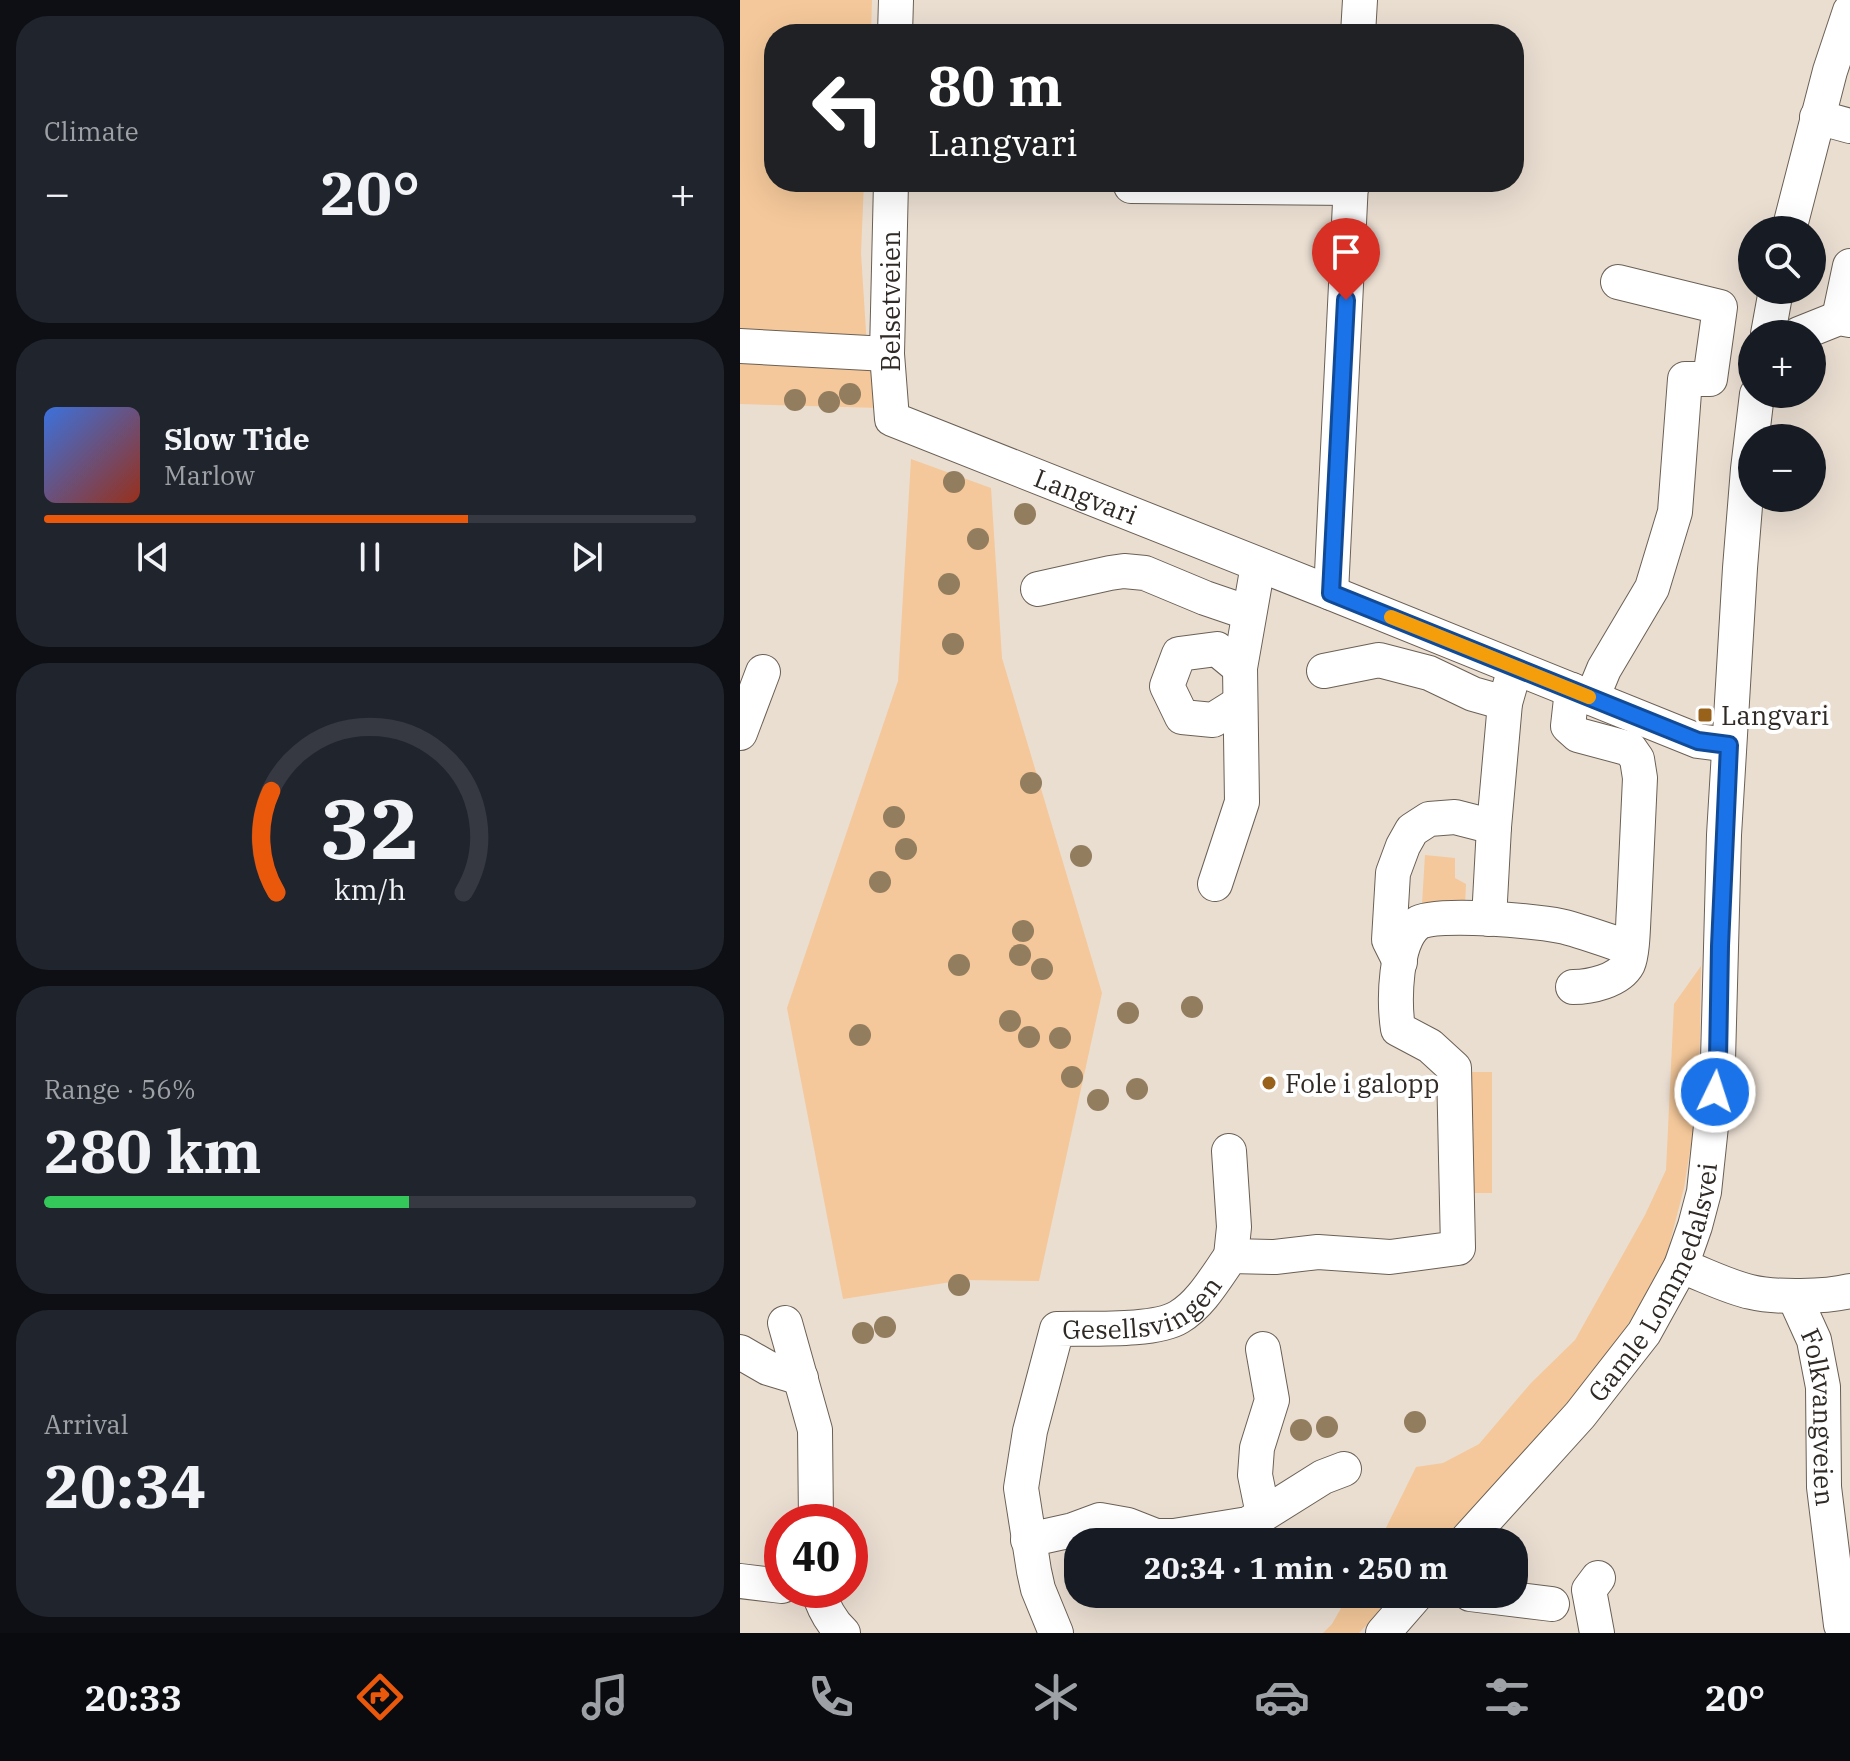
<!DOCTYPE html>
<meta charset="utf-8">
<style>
body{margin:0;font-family:"IBM Plex Serif",serif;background:#20242c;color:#f1f3f6;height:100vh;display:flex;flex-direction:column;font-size:30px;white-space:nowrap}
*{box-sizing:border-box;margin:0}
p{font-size:26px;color:#9ea1a6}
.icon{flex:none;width:44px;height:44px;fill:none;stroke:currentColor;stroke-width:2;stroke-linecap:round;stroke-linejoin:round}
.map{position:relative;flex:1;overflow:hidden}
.panel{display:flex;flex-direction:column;gap:16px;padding:16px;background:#0d0f14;width:740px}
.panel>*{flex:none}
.guide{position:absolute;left:24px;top:24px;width:760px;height:168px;border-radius:32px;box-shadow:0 8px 32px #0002;background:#202124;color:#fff;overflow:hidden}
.buttons{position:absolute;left:998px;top:216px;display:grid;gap:16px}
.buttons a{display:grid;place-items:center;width:88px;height:88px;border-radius:50%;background:#171b24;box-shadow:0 8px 32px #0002;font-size:40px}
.speed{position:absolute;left:24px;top:1504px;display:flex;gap:16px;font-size:40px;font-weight:700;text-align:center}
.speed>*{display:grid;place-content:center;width:104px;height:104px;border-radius:50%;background:#171b24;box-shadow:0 8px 32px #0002;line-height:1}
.speed .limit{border:12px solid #d22;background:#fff;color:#111}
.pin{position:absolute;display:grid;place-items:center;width:68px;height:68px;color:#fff;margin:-82px -34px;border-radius:50% 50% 50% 0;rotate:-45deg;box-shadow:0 0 8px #0007}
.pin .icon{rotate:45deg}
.me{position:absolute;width:88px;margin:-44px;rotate:4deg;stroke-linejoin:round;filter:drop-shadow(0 0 6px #0008)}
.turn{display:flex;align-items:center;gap:28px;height:168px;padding:0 32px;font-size:36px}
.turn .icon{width:104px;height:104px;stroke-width:2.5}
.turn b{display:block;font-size:56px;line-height:68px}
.big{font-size:60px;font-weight:800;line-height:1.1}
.panel .widget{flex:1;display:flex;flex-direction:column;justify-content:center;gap:12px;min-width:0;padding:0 28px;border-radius:32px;background:#20242c}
.panel .dial{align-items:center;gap:0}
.dial svg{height:208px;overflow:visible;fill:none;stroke:#363941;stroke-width:7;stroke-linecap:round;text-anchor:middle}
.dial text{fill:#f1f3f6;stroke:none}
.song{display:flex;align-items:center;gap:24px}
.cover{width:96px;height:96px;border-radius:12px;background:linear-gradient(135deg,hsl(220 70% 55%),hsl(10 70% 35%))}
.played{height:8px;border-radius:4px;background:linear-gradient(90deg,#ea580c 65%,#363941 65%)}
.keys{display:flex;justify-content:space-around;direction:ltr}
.heat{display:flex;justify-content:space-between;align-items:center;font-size:44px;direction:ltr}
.charge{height:12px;border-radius:6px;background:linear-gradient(90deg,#34c759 56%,#363941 0)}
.trip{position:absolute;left:324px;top:1528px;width:464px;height:80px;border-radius:32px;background:#171b24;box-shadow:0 8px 32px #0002;font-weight:800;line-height:80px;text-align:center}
.dock{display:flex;height:128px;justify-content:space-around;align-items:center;background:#090b0e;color:#9ea1a6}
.dock .icon{width:56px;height:56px}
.dock .on{color:#ea580c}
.dock b{font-size:36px;color:#f1f3f6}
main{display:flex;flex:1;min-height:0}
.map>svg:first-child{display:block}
.green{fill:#f4c89a}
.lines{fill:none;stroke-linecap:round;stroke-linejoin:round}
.minor-casing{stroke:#6b6055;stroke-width:36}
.minor{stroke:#fff;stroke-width:34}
.tree{fill:#937d5f}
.route-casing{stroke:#114b97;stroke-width:20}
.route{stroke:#1a73e8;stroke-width:14}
.slow{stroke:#f59e0b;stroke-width:14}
.poi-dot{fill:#98621b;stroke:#fff;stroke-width:3}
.labels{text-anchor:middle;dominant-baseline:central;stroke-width:8;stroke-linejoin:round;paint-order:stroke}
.street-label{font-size:26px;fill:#2f2a25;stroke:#fff}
.poi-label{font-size:26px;fill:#2f2a25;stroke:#fff;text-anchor:start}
</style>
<main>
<section class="panel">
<div class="widget"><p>Climate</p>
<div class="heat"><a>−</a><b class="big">20°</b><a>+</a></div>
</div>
<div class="widget">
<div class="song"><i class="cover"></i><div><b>Slow Tide</b><p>Marlow</p></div></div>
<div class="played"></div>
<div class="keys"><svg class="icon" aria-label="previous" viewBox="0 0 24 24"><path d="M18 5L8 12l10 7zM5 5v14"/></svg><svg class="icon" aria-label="pause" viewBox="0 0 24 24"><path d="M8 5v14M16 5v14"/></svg><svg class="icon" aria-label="next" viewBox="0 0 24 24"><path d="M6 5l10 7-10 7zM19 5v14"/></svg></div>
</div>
<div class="widget dial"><svg viewBox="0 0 100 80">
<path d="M14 69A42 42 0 1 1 86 69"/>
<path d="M14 69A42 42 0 0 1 12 30" stroke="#ea580c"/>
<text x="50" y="56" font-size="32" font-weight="700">32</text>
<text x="50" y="72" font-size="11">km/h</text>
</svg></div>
<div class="widget"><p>Range · 56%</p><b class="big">280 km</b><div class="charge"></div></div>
<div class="widget"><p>Arrival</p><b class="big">20:34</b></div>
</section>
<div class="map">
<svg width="1110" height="1633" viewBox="0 0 1110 1633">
<rect width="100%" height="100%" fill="#eaded1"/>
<g class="green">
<path d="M0,0H132L131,34H34V182H124L121,253L128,363L135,368L140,408L0,404Z"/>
<path d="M171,459L251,488L262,658L362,993L299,1281L224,1280L103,1299L47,1008L158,681Z"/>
<path d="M685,855L715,858V878L726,884L725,905L682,904Z"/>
<path d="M961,966L959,1095L944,1188L923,1269L878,1340L786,1453L704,1542H639L676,1467L703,1463L739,1444L791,1383L835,1340L905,1215L926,1170L934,1004Z"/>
<path d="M725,1072H752V1193H724Z"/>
<path d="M609,1594H656L619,1633H583L592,1624Z"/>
</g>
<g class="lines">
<defs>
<g id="minor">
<path d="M155,34L156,0"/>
<path d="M618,34L620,0"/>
<path d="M1077,117L1110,126"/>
<path id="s1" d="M151,182L147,354L152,419L591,593L958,741L989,745"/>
<path d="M391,186L611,188"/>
<path d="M1049,230L1090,71L1110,11"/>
<path d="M1099,318L1110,266"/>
<path d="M1028,334L1036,290"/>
<path d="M1059,334L1099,318L1110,320"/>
<path d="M0,346L147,354"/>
<path d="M298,589L370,573L384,571L405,573L465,598L509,613"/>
<path d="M591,593L611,182"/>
<path d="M500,668L477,649L439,654L427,686L442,717L473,720L500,703"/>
<path d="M584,671L639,660L689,673L733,694L765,703"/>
<path d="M832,690L828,726L838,735L890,749L897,759L900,778C898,822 896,865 894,908C893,921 893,953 888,964C879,981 850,987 833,987"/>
<path d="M852,698L864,669L912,588L935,512L945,379H970L980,307L878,282"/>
<path d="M0,733L23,672"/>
<path d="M475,884L502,802L500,668L518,565"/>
<path d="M749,919L754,827L765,703L775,668"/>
<path d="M660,962L649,940L653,873L663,846L672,830L689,819L715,817L754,827"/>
<path d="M489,1151L494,1227L491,1256"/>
<path d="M941,1266C963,1274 988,1287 1011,1292C1036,1298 1086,1297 1110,1291"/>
<path id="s2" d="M1054,1296L1074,1340L1083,1387L1084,1487L1101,1625L1110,1627"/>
<path d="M45,1323L75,1430L76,1522"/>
<path d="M523,1349L532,1400L517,1448L515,1475L523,1514"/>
<path d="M0,1352L28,1368L61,1378"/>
<path d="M288,1540L333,1530L360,1520L388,1525L416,1536H434L508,1524L583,1477L604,1469"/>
<path id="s3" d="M725,1542L840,1415L904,1333L941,1266L955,1226L964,1192L978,1060L984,835L1000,568L1008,469L1017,394"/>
<path d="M0,1581L42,1586"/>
<path d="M78,1590C83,1607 90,1621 103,1633"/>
<path d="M730,1594L812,1604"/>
<path id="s4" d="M316,1633L298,1589L294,1571L281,1488L290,1431L317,1329C348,1328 415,1332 439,1317C461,1304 476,1277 491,1256L535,1257L578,1252L650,1257L718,1248L714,1068L690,1046L658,1029C654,1002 654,941 678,923C693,912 804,921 825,927C847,933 869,941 890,948"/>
<path d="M643,1633L677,1594"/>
<path d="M857,1633L849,1590L858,1578"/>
</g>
</defs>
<use href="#minor" class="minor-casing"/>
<use href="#minor" class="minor"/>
</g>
<g class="tree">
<circle cx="110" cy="394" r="11"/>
<circle cx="55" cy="400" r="11"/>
<circle cx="89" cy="402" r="11"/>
<circle cx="214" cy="482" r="11"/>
<circle cx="285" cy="514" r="11"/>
<circle cx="238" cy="539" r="11"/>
<circle cx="209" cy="584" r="11"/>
<circle cx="213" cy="644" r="11"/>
<circle cx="291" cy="783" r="11"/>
<circle cx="154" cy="817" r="11"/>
<circle cx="166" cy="849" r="11"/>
<circle cx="341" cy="856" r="11"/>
<circle cx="140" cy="882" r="11"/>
<circle cx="283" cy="931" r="11"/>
<circle cx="280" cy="955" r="11"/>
<circle cx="219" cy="965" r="11"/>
<circle cx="302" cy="969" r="11"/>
<circle cx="452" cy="1007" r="11"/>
<circle cx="388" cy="1013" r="11"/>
<circle cx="270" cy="1021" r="11"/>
<circle cx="120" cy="1035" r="11"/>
<circle cx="289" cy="1037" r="11"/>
<circle cx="320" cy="1038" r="11"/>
<circle cx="332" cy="1077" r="11"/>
<circle cx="397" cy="1089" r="11"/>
<circle cx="358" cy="1100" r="11"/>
<circle cx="219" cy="1285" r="11"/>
<circle cx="145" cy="1327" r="11"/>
<circle cx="123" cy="1333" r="11"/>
<circle cx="675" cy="1422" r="11"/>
<circle cx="587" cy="1427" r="11"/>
<circle cx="561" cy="1430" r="11"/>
</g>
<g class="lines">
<defs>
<path id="route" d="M606,300L591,593L958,741L989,745L980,946L978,1060L975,1092"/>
</defs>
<use href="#route" class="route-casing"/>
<use href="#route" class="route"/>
<path class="slow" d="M651,617L849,697"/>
</g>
<g class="poi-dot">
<rect x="957" y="707" width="16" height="16" rx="4"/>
<circle cx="529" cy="1083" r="8"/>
</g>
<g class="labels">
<g class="street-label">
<text transform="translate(150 301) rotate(-90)">Belsetveien</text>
<text stroke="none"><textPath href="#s1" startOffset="446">Langvari</textPath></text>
<text stroke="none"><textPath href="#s3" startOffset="326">Gamle Lommedalsvei</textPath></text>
<text stroke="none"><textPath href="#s4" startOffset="404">Gesellsvingen</textPath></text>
<text stroke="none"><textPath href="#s2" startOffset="126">Folkvangveien</textPath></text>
</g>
<g class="poi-label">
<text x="981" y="715">Langvari</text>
<text x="545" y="1083">Fole i galopp</text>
</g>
</g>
</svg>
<div class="buttons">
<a><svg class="icon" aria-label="search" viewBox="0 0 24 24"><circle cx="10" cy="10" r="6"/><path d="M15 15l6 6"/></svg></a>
<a>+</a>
<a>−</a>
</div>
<div class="speed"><div class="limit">40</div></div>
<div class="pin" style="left:606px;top:300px;background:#d93025"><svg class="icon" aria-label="arrive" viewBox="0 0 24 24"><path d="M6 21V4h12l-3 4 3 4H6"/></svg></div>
<svg class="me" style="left:975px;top:1092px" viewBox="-20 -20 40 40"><circle r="17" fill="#1a73e8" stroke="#fff" stroke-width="3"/><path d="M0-11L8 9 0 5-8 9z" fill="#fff"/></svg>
<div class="trip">20:34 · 1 min · 250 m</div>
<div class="guide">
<div class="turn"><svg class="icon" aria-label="left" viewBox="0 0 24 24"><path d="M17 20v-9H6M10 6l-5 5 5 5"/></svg><div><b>80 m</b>Langvari</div></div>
</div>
</div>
</main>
<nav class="dock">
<b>20:33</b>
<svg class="icon on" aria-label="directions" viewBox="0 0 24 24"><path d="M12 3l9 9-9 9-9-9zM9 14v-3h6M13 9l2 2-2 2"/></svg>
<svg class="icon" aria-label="music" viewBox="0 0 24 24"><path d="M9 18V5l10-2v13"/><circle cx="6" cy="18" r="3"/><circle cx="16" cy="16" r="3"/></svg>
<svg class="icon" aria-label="phone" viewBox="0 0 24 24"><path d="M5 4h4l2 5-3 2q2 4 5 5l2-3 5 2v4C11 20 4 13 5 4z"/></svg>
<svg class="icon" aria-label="climate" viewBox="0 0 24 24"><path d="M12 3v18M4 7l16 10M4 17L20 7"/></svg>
<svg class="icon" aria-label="car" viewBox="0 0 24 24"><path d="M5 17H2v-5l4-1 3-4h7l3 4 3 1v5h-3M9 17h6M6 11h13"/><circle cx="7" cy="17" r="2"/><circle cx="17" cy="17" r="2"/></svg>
<svg class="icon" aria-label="filters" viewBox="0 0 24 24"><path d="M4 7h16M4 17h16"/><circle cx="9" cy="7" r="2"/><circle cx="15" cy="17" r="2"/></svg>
<b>20°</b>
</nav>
